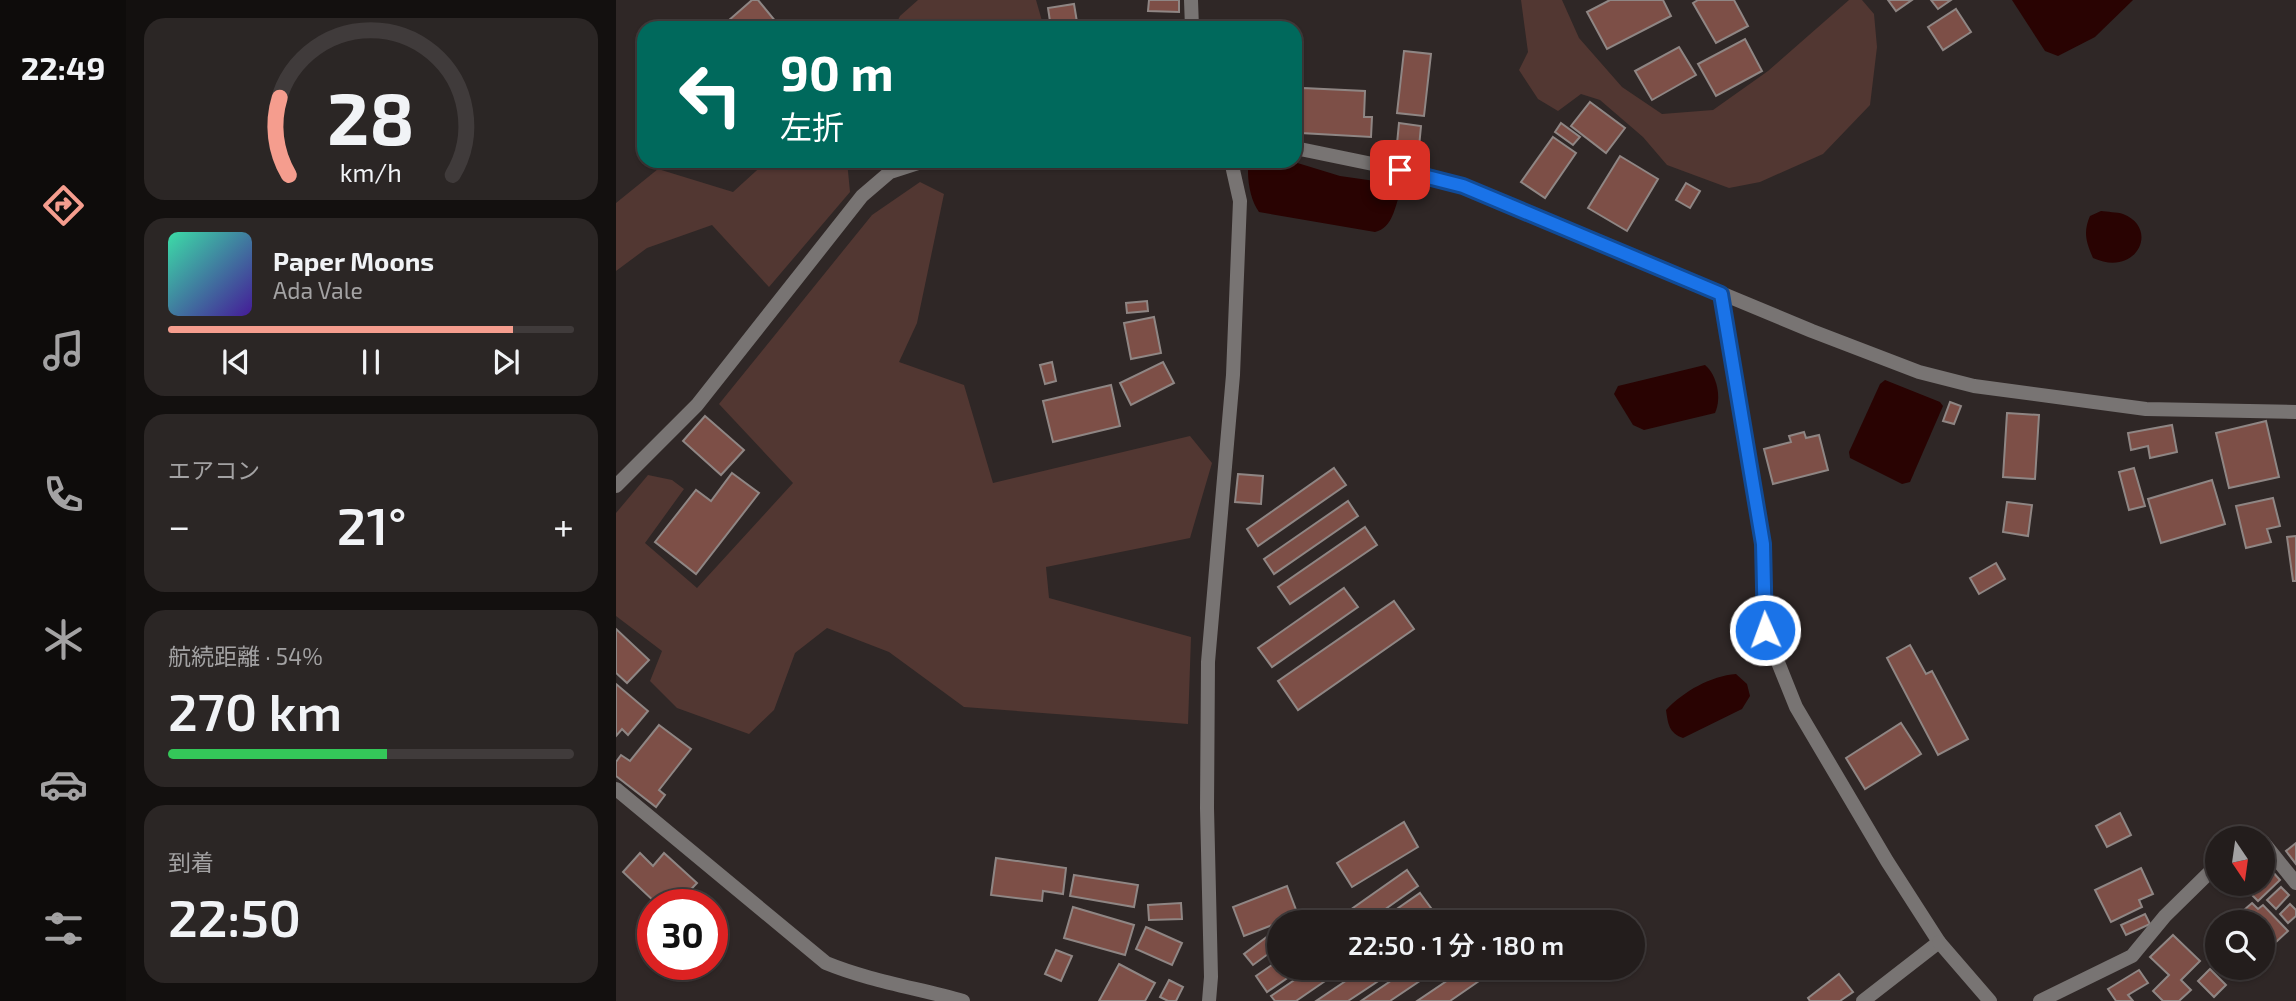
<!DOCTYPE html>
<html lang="ja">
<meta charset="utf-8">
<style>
body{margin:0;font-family:"Exo 2","Noto Sans JP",sans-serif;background:#2b2625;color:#f1f3f6;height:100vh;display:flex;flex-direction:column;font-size:26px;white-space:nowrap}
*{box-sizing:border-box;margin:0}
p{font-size:23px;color:#a3a2a3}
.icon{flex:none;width:38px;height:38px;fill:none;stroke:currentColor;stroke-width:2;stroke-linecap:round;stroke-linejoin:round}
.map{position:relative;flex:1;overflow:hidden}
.panel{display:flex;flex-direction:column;gap:18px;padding:18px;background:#13100f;width:490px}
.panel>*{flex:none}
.banner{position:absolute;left:21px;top:21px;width:665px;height:147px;border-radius:21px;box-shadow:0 2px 5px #0004,0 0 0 2px #403b3b;background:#00695c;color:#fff;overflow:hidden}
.needle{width:46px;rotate:167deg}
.fabs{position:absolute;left:1589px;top:826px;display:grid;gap:14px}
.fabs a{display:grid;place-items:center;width:70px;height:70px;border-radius:50%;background:#231d1c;box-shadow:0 2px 5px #0004,0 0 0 2px #403b3b;font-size:35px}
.speed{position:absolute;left:21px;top:889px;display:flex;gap:14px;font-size:35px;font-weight:700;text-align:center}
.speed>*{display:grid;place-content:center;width:91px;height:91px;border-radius:50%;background:#231d1c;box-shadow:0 2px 5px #0004,0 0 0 2px #403b3b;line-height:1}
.speed .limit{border:10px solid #d22;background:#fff;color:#111}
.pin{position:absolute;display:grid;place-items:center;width:60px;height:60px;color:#fff;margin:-30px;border-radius:14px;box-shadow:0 4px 10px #0006}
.me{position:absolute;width:77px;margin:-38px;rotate:358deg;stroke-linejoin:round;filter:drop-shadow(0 0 5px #0008)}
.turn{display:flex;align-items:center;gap:24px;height:147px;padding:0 28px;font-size:32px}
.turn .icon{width:91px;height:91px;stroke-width:2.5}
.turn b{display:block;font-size:49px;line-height:60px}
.big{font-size:52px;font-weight:600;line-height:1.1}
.panel .widget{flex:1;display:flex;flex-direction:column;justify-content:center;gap:10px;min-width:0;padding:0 24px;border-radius:21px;background:#2b2625}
.panel .dial{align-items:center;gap:0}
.dial svg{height:182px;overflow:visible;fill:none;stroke:#403b3b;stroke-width:7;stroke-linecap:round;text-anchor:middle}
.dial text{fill:#f1f3f6;stroke:none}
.song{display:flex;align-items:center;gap:21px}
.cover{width:84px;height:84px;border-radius:10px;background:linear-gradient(135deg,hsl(160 70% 55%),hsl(260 70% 35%))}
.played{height:7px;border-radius:4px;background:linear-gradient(90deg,#f59d8e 85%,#403b3b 85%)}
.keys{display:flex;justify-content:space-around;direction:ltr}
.heat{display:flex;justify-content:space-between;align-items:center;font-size:38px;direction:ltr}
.charge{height:10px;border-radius:5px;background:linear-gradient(90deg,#34c759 54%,#403b3b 0)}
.trip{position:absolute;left:651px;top:910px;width:378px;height:70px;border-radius:35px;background:#231d1c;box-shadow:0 2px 5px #0004,0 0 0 2px #403b3b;font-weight:600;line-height:70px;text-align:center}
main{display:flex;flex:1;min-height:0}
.tabs{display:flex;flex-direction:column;width:126px;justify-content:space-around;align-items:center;background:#0e0c0b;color:#a3a2a3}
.tabs .icon{width:49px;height:49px}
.tabs .selected{color:#f59d8e}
.tabs b{font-size:32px;color:#f1f3f6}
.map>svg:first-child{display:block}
.green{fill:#523732}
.water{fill:#290302}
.building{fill:#7d4f47;stroke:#8f8684;stroke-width:2}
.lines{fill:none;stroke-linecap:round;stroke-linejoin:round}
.street{stroke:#787473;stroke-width:14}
.route-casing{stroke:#114b97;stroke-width:18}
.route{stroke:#1a73e8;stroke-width:12}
</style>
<main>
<nav class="tabs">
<b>22:49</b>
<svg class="icon selected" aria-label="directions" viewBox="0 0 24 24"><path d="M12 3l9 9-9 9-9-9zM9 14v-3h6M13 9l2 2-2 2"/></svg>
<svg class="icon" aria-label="music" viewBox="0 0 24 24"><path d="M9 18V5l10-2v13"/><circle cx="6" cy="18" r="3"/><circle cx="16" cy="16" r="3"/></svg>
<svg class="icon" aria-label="phone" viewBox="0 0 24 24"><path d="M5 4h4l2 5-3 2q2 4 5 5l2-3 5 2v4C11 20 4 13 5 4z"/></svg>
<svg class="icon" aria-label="climate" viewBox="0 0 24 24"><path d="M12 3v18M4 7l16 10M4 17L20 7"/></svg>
<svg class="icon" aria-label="car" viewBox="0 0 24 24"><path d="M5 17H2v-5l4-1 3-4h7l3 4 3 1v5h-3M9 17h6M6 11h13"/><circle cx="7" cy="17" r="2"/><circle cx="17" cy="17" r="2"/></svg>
<svg class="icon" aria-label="filters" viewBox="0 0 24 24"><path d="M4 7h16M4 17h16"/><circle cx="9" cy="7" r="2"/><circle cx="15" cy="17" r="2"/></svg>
</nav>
<section class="panel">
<div class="widget dial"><svg viewBox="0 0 100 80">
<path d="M14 69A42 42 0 1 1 86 69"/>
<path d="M14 69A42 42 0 0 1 10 35" stroke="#f59d8e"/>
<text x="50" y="56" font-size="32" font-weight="700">28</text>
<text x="50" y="72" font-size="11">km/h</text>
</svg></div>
<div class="widget">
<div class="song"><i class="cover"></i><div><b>Paper Moons</b><p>Ada Vale</p></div></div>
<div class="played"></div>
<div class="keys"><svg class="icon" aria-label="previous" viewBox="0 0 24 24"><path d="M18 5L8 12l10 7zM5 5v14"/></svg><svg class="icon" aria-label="pause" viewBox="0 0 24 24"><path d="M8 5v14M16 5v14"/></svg><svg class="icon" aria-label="next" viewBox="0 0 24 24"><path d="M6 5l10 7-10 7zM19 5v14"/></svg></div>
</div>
<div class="widget"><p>エアコン</p>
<div class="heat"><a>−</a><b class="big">21°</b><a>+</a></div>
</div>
<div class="widget"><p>航続距離 · 54%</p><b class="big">270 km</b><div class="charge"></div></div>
<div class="widget"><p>到着</p><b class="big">22:50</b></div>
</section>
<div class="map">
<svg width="1680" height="1001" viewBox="0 0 1680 1001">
<rect width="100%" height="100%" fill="#2f2726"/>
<g class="green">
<path d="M302,0H420L428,28H278L284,16Z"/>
<path d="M905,0H946L963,38L1006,87L1046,114L1097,110L1152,71L1233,0H1246L1258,14L1261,47L1254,105L1207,154L1144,182L1113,188L1051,165L1027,137L984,100L965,94L942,111L922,99L903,70L912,52Z"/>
<path d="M151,161H231L234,192L153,287L96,225L31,248L0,271V203L42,169L117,192Z"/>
<path d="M304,182L328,194L301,323L283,362L348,385L377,483L574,436L596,463L574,538L430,567L433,598L575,637L572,724L348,707L273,652L211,628L179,653L158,710L133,734L61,708L34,681L46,651L0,616V513L32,475L56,480L68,489L29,543L81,588L177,483L103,404L256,215Z"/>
</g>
<g class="water">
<path d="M1396,0H1517L1479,37L1442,56L1429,51Z"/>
<path d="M633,161H675L724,176L780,184L785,190C779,206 777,228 759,232L643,212C634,200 630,176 633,161Z"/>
<path d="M1485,211C1491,212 1501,212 1507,214C1544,228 1521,278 1477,258C1470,242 1467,232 1474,216Z"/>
<path d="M1089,365C1101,375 1106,398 1099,413L1028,430L1017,425L998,394L1002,386Z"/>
<path d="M1269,380L1324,402L1327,406L1294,482L1286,484L1234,458L1233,452L1264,384Z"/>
<path d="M1120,674L1131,684L1134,696L1126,709L1067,738C1053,733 1052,724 1050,710C1068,691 1095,676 1120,674Z"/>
</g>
<g class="building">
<path d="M136,0H142L165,28H104Z"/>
<path d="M533,0H563V12L532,11Z"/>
<path d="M994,0H1047L1055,16L991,49L971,12Z"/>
<path d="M1082,0H1118L1132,26L1100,43L1077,3Z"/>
<path d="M1272,0H1296L1280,11Z"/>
<path d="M1315,0H1335L1322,9Z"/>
<path d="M458,4L462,28H435L432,8Z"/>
<path d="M1340,9L1355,32L1327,50L1312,27Z"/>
<path d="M1129,39L1146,71L1100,96L1082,64Z"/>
<path d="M1063,47L1080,75L1036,100L1019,71Z"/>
<path d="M788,51L815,54L808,116L781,113Z"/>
<path d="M687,88L749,91L748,117H756L755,137L685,133Z"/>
<path d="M974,102L1009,128L990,153L955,126Z"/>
<path d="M783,123L805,126L803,147L781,144Z"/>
<path d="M945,123L964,137L957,145L939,132Z"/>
<path d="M937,137L960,153L929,198L905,182Z"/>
<path d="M1004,156L1042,179L1011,231L972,208Z"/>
<path d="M1070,183L1084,191L1074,208L1060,200Z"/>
<path d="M531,301L532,311L511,313L510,303Z"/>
<path d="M538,317L545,353L515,359L508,323Z"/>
<path d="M436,362L440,381L429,384L424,365Z"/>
<path d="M547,362L558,383L515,405L504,383Z"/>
<path d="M495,385L504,426L437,442L427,401Z"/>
<path d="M1334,402L1345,406L1338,424L1327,421Z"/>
<path d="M1391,413L1423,415L1419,479L1387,477Z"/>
<path d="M89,416L128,450L105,475L67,441Z"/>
<path d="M1650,421L1663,477L1613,488L1600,433Z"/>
<path d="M1556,425L1561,452L1534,458L1532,446L1515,450L1512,433Z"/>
<path d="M1188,432L1190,438L1203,435L1212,470L1157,484L1148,449L1175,442L1173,436Z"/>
<path d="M718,468L730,485L642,546L631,529Z"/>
<path d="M1518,468L1529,506L1513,510L1503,472Z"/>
<path d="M116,473L143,493L80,574L39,542L80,490L95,501Z"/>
<path d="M622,474L647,476L645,504L619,502Z"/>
<path d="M1596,480L1609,524L1545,543L1532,499Z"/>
<path d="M1657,498L1664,526L1651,529L1655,542L1630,548L1620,506Z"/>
<path d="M732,501L742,516L658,574L648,559Z"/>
<path d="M1391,502L1416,505L1412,536L1387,532Z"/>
<path d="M749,527L761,545L674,604L662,587Z"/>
<path d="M1680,536V581H1677L1671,537Z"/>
<path d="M1380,563L1389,579L1363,594L1354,578Z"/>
<path d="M728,588L742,607L656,667L642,648Z"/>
<path d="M778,601L798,629L682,710L662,681Z"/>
<path d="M0,629L33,660L11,683L0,673Z"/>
<path d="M1294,645L1310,674L1316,671L1352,739L1322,755L1271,658Z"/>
<path d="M0,684L32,711L12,735L6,729L0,736Z"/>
<path d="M1285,723L1305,754L1249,789L1230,758Z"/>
<path d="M43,725L75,749L43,790L49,795L40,807L0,776V762L5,755L14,761Z"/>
<path d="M1504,813L1515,835L1491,847L1480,826Z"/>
<path d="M788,822L802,847L736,887L721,863Z"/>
<path d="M1680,843V864L1670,851Z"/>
<path d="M24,853L37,866L48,853L81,883L60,905H42L7,872Z"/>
<path d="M380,858L450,868L447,894L427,891L426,901L375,895Z"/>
<path d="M1647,861L1664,880L1642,901L1625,884H1647Z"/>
<path d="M1525,868L1537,894L1523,900L1526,907L1495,922L1479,890Z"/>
<path d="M791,870L802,886L751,922H717Z"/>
<path d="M458,875L522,885L518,907L454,896Z"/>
<path d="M671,886L682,915L628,936L617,907Z"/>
<path d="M1665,887L1673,895L1660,909L1651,900Z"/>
<path d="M804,893L815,908L794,922H762Z"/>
<path d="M565,903L566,919L533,920L532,905Z"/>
<path d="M1636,903L1642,909L1647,905L1672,931L1647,954V922H1614Z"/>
<path d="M1674,904L1680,910V916L1672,923L1664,914Z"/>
<path d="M457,907L518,925L509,955L448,938Z"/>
<path d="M1529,914L1534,924L1510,935L1505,925Z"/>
<path d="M530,927L566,943L556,965L520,949Z"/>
<path d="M656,933L663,946L637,965L628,954Z"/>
<path d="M1557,935L1584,961L1565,980L1575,990L1563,1001H1547L1537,991L1553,975L1534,957Z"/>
<path d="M440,950L456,956L445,981L429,974Z"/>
<path d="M663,960V968H686L651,992L640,976Z"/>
<path d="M503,964L539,983L529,1001H483Z"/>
<path d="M696,968H728L680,1001H659L655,996Z"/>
<path d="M749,968H782L732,1001H700Z"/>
<path d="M794,968H823L774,1001H745Z"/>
<path d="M850,968H878L879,970L834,1001H801Z"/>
<path d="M1594,969L1610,985L1598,997L1582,981Z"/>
<path d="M1523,970L1532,983L1512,995L1517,1001H1500L1492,989Z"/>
<path d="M1223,974L1237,992L1224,1001H1194L1192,998Z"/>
<path d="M553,980L567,987L560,1001H552L544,997Z"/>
</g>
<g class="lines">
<g class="street">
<path d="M575,0L576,28"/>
<path d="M679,148L810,175L847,186L1196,331L1303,372L1358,386L1530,409L1680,412"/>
<path d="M1105,294L1147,544L1149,630L1180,707L1271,861L1323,942L1247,1001"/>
<path d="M0,486L81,405L246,196L274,172L308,161"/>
<path d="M0,789L210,963C254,981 301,988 347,1001"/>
<path d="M1628,838L1632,835L1642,838"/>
<path d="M1647,842L1680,883"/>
<path d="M1323,942L1374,1001"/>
<path d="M593,1001L595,977L591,808L592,662L617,375L624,201L615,161"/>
<path d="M1424,1001L1516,956L1549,916L1601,865"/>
</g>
</g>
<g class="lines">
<defs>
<path id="route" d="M784,170L847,186L1105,294L1147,544L1149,630"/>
</defs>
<use href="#route" class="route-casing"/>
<use href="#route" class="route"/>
</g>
</svg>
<div class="fabs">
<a><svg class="needle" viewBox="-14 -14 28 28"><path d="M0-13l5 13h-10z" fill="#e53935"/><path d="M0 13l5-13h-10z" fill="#a3a2a3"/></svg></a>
<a><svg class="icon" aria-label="search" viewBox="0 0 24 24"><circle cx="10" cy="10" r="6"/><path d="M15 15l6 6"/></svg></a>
</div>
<div class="speed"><div class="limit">30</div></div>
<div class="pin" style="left:784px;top:170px;background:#d93025"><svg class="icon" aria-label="arrive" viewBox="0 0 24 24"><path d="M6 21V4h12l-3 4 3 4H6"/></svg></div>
<svg class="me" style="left:1149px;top:630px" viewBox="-20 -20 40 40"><circle r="17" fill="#1a73e8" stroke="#fff" stroke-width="3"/><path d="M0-11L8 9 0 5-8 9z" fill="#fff"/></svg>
<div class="trip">22:50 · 1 分 · 180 m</div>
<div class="banner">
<div class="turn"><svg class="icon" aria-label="left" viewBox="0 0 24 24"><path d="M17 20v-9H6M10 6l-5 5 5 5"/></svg><div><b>90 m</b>左折</div></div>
</div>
</div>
</main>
